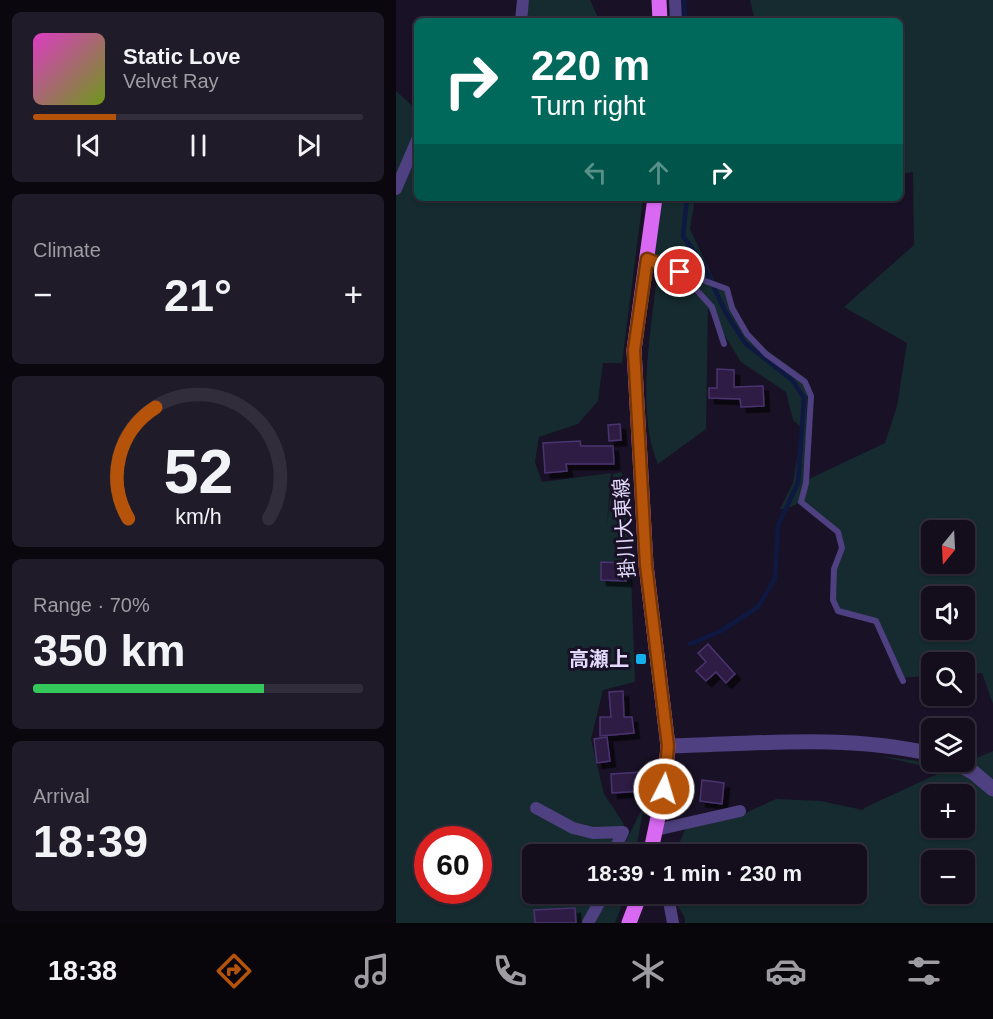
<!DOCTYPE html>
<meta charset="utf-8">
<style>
body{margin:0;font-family:Arial,"Noto Sans JP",sans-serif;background:#201b29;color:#f1f3f6;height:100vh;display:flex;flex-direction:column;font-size:22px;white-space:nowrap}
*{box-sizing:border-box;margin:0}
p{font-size:20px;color:#9d9ca3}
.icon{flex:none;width:33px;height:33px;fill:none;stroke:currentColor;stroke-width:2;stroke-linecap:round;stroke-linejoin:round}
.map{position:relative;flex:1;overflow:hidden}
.sheet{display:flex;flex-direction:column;gap:12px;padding:12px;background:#0a070f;width:396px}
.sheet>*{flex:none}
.top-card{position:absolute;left:18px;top:18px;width:489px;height:183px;border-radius:9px;box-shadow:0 2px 4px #0004,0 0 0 2px #322d3b;background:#00695c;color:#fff;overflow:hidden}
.needle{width:39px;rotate:198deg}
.buttons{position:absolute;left:525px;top:520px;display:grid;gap:12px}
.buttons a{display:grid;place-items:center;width:54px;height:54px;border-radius:9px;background:#130d1c;box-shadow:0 2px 4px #0004,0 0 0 2px #322d3b;font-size:30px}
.speed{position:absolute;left:18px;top:826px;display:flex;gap:12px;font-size:30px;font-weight:700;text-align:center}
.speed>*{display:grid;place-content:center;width:78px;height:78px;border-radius:50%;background:#130d1c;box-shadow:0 2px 4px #0004,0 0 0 2px #322d3b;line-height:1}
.speed .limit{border:9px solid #d22;background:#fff;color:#111}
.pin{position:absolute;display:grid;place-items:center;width:51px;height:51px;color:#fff;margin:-26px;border:3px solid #fff;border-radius:50%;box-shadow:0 2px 6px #0007}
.me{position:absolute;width:66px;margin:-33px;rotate:5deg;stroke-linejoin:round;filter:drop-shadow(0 0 4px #0008)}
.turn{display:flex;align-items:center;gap:21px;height:126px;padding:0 18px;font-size:27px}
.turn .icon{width:78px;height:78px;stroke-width:2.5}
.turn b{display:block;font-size:42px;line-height:51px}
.lanes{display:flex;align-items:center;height:57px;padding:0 18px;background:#0003;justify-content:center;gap:30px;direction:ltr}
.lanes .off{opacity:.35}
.big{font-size:45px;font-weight:700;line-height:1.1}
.sheet .widget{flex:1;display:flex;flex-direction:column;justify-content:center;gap:9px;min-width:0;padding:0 21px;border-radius:9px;background:#201b29}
.sheet .dial{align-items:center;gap:0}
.dial svg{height:156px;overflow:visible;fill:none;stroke:#322d3b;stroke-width:7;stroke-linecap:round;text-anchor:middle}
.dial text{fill:#f1f3f6;stroke:none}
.song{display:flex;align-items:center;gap:18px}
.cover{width:72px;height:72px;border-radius:9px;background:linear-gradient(135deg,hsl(310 70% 55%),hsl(80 70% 35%))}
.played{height:6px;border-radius:3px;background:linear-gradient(90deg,#b45309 25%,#322d3b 25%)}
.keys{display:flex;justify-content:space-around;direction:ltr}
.heat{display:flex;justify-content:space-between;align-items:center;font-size:33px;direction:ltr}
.charge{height:9px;border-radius:4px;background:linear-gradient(90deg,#34c759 70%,#322d3b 0)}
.trip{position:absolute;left:126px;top:844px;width:345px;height:60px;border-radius:9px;background:#130d1c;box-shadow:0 2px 4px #0004,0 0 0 2px #322d3b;font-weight:700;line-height:60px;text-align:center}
.dock{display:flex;height:96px;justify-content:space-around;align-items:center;background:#08050b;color:#9d9ca3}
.dock .icon{width:42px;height:42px}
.dock .on{color:#b45309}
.dock b{font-size:27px;color:#f1f3f6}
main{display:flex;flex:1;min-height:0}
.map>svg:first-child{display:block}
.green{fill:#152b2f;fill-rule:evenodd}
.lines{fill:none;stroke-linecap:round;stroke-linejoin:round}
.stream{stroke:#0f1841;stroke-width:4.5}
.building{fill:#2e1f45;stroke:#4a336f;stroke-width:1.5;filter:url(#shadow)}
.service{stroke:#4f4081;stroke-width:6}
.minor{stroke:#4f4081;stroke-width:12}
.tertiary{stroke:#4f4081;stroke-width:15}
.primary{stroke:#d969f3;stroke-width:15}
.route-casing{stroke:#753606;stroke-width:15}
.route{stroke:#b45309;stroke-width:10}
.poi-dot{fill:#15afec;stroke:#191126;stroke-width:2}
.labels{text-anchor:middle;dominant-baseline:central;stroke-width:6;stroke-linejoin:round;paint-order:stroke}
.street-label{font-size:20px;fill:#e3d9fc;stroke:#191126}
.poi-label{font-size:20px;font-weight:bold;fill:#e3d9fc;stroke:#191126;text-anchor:end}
</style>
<main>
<section class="sheet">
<div class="widget">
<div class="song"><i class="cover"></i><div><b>Static Love</b><p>Velvet Ray</p></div></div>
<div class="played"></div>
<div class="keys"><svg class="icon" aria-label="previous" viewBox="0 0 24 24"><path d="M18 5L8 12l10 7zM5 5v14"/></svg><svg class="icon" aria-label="pause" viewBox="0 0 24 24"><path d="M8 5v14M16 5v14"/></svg><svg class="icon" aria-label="next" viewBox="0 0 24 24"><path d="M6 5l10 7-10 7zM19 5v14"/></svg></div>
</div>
<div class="widget"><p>Climate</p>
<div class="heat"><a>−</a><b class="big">21°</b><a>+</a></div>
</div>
<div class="widget dial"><svg viewBox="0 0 100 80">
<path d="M14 69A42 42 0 1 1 86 69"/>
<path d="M14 69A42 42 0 0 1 28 12" stroke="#b45309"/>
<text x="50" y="56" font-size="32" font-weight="700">52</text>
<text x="50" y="72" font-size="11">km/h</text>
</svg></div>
<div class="widget"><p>Range · 70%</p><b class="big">350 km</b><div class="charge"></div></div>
<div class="widget"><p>Arrival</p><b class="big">18:39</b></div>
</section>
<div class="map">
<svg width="597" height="923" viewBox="0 0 597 923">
<defs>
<filter id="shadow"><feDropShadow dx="5.5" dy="5.5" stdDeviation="0" flood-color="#0009"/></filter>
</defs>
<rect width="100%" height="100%" fill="#191126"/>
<g class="green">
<path d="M127,0H194L203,20L128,21Z"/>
<path d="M354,0H597V704L586,673L569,674L568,663H536L535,676L501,678L489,641L480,621L442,611C427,582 454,554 442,532C437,523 414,509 405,502L390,509H384L397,483L406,428L397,420L390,392L345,362L312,309L310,429L262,464C239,412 256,329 261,273L285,280L305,300L282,271L332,290L354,338L411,379L410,482L413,479L489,443L501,406L511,343L448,307L518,245L517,172L504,174V21H359ZM536,531H568V564H536ZM536,597H568V630H536Z"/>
<path d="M0,91L21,110V198H247L226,363H207L202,401L182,424L143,437L139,462L146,482L215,473L211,525L217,474L226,472L235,574L239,682L207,690L195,739L208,794L228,824L225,836L216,855H136V894H230L219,923H0ZM32,840H82V891H32Z"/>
<path d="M264,198H299L294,229L318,280L257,261Z"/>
<path d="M597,751V923H289V918L274,894H460V855H278L290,828L343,816L380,799L425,801L467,810L468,808L548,771L484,756L545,764L553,770ZM536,795H568V828H536ZM536,861H568V894H536Z"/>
<path d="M248,805L239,855H223Z"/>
</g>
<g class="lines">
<g class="stream">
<path d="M288,0L289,21"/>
<path d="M291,198L287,236L307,264L330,313L349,343L396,380L408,398L402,483L382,525L379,579L362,607L325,631L294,644"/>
</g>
</g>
<g class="building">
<path d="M321,369L338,370V387L367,386L368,406L345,407L344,399L313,398V388H321Z"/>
<path d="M224,424L225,440L213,441L212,425Z"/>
<path d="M184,441L185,446H217L218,464H170L171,471L149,473L147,443Z"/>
<path d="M205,562L230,563V581L205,580Z"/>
<path d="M312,644L339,674L330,683L320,672L310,681L300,671L310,662L302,653Z"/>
<path d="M227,691L228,717H236L238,733L204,736V717H215L213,692Z"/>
<path d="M211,737L214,761L201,763L198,739Z"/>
<path d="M246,772L247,791L216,793L215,774Z"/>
<path d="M306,780L328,783L326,804L304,801Z"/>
<path d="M179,908L180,923H139L138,910Z"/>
</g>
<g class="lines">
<g class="service">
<path d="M252,260L331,289L336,308L351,334L370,354L409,382L415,396L410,483L405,502L442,532L446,548L438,569L437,600L442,611L480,621L507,681"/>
<path d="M284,272L316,307L328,344"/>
</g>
<g class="minor">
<path d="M279,0L280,21"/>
<path d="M125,21L127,0"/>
<path d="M0,189L21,140"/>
<path d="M140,808L177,828L197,833L227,832L216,855"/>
<path d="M260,830L344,811"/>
<path d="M265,894L273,901L277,923"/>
<path d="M192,923L203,903L196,898L198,894"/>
</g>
<g class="tertiary">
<path d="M272,746C359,744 451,734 536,754"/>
<path d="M559,762L578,773L597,789"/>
</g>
<g class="primary">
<path d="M263,0L264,21"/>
<path d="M254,855L268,789L272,746L250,565L238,350L259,198"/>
<path d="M233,923L244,894"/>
</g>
</g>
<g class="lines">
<defs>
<path id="route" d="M268,789L272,746L250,565L238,350L251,259L284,272"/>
</defs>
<use href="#route" class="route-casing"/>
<use href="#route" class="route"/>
</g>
<rect class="poi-dot" x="239" y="653" width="12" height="12" rx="3"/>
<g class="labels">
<g class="street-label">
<text transform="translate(228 528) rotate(-94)">掛川大東線</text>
</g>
<g class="poi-label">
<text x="233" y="659">高瀬上</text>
</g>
</g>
</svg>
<div class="buttons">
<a><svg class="needle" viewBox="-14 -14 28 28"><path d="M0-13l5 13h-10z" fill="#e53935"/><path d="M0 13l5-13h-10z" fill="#9d9ca3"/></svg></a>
<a><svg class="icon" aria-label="sound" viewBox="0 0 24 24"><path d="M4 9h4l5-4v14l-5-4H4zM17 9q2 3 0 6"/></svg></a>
<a><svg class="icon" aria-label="search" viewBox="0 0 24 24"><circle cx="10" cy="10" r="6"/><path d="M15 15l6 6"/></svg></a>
<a><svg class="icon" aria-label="layers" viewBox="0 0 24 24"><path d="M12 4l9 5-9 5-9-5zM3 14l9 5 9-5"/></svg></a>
<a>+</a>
<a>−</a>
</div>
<div class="speed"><div class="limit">60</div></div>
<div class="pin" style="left:284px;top:272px;background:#d93025"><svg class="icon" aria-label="arrive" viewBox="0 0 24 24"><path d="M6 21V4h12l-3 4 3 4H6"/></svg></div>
<svg class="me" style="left:268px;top:789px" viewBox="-20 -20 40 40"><circle r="17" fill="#b45309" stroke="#fff" stroke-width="3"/><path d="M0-11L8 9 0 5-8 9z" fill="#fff"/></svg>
<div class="trip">18:39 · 1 min · 230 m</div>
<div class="top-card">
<div class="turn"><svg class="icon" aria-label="right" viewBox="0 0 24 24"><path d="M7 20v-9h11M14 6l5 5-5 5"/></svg><div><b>220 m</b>Turn right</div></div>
<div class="lanes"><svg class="icon off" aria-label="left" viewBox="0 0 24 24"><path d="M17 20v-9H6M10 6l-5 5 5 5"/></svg><svg class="icon off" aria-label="ahead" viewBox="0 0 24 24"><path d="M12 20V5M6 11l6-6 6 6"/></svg><svg class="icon" aria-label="right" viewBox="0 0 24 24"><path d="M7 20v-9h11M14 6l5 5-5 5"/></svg></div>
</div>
</div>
</main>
<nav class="dock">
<b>18:38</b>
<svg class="icon on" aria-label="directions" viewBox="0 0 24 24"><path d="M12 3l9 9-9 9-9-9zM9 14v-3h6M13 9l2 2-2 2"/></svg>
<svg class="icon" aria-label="music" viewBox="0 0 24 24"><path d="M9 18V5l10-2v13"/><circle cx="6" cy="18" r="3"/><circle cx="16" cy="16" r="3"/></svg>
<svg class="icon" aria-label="phone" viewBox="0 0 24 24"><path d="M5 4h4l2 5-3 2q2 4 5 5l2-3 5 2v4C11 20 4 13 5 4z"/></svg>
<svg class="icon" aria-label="climate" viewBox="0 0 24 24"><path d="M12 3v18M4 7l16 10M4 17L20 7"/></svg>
<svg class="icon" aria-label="car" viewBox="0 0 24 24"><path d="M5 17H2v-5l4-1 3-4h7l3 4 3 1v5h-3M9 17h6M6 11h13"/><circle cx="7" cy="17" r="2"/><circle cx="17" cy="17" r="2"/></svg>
<svg class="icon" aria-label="filters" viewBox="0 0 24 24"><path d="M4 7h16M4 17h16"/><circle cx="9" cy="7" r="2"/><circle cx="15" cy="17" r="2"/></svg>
</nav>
